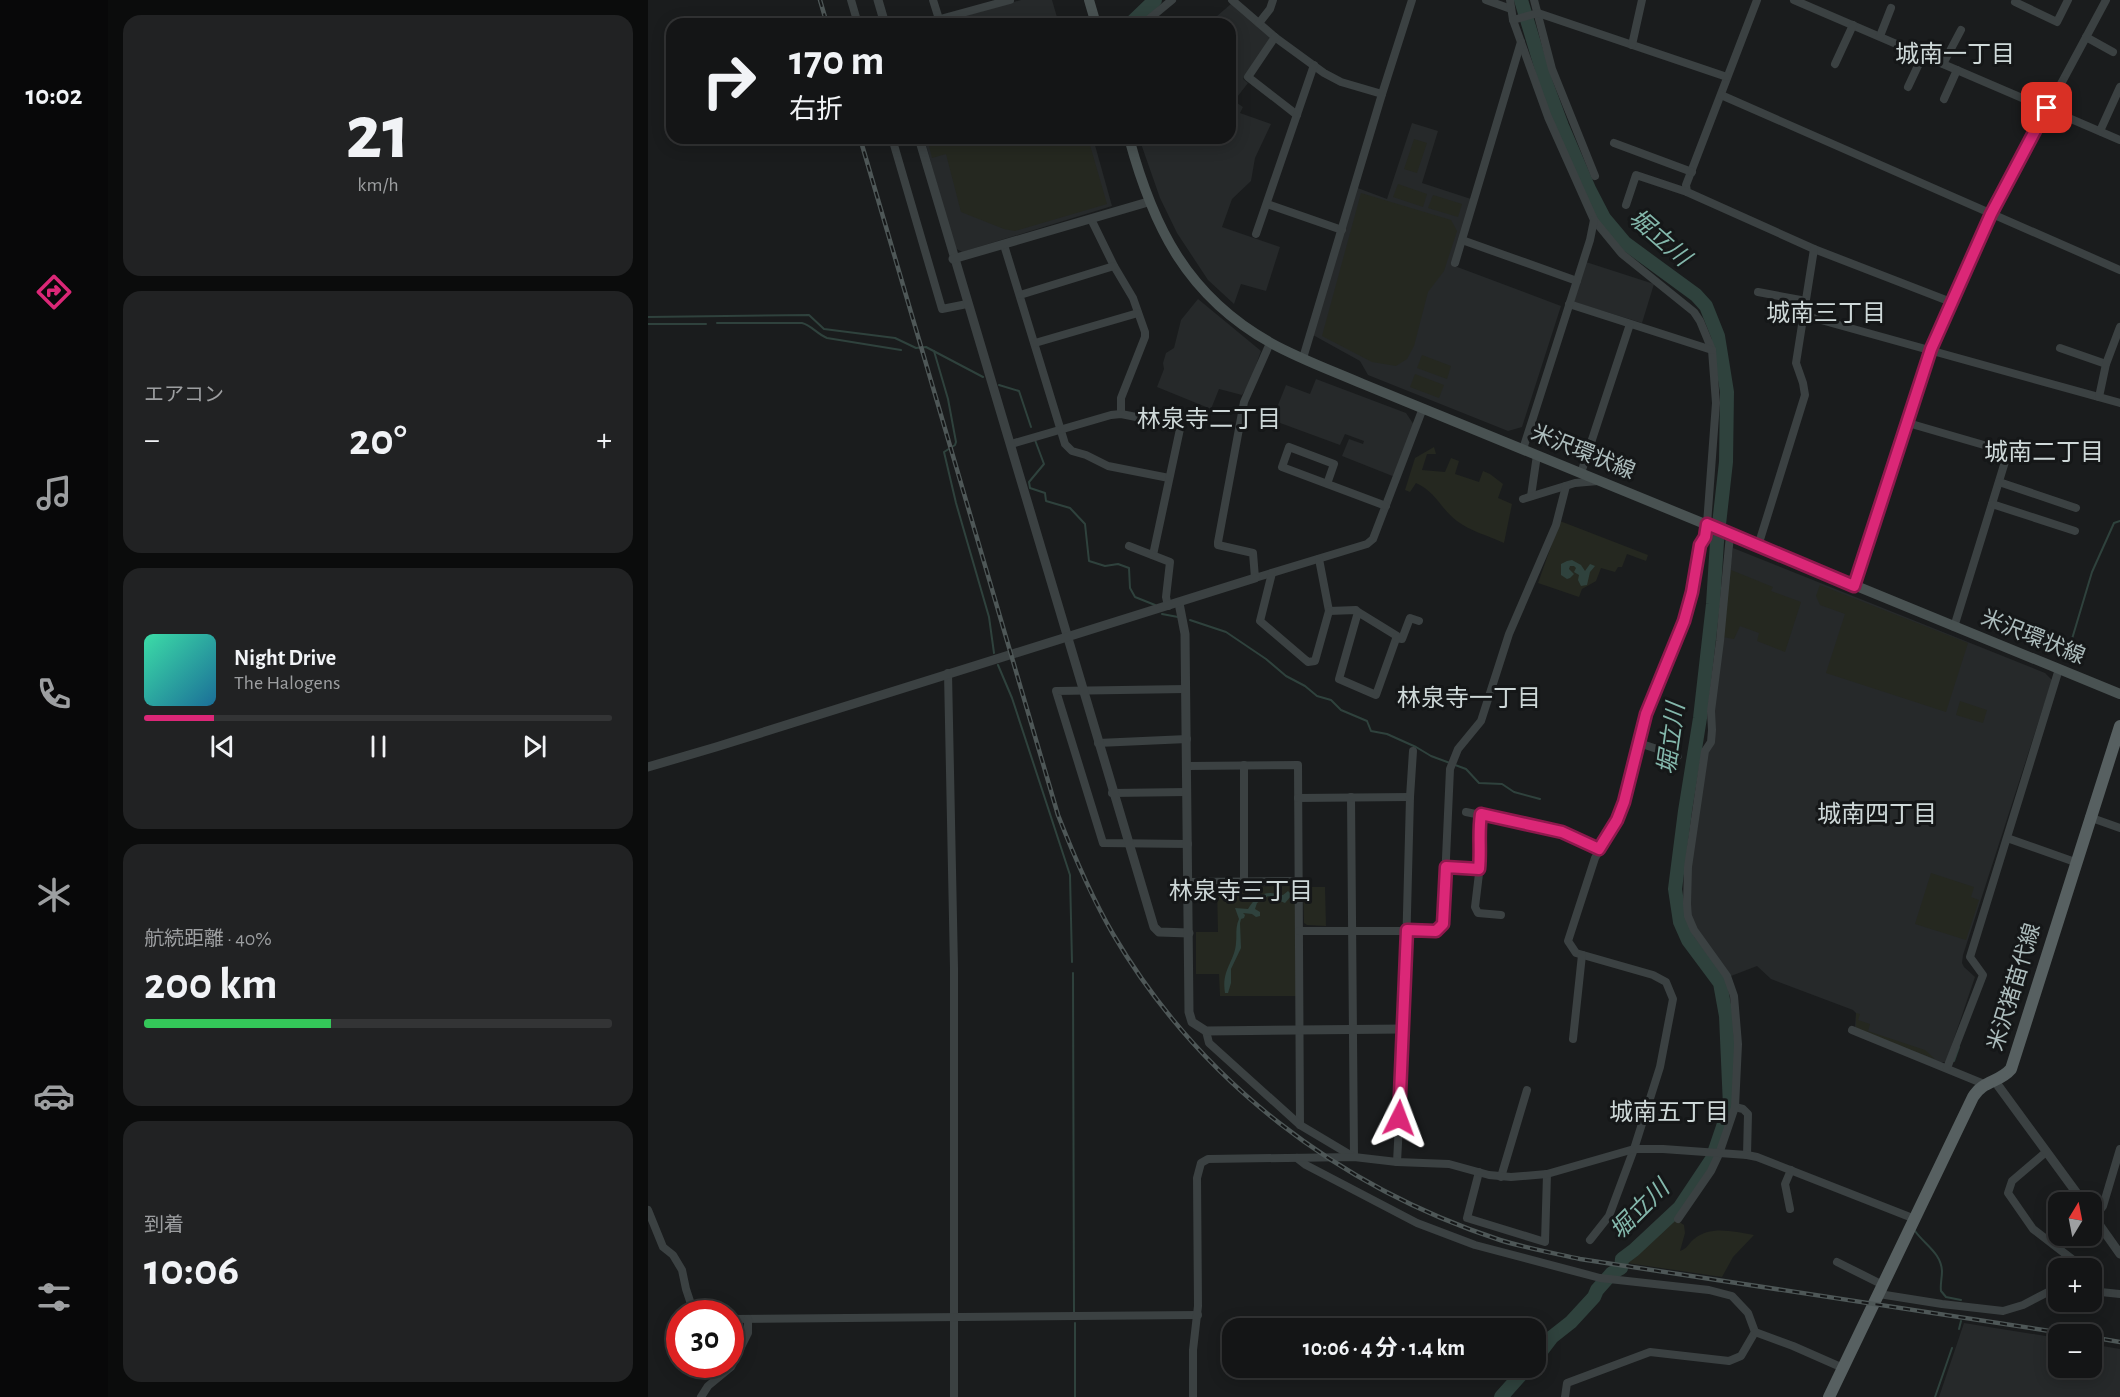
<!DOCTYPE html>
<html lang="ja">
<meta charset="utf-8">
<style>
body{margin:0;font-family:"Alegreya Sans","Noto Sans JP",sans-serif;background:#212223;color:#f1f3f6;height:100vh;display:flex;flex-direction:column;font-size:22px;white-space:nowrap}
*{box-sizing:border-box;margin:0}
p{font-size:20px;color:#9d9fa1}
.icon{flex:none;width:33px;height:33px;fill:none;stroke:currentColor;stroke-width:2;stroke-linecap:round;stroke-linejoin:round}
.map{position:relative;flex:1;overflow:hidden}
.details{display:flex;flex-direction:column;gap:15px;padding:15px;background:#0b0c0c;width:540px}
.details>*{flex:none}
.banner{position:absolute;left:18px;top:18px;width:570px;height:126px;border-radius:18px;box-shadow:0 3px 15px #0003,0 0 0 2px #333435;background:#141516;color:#f1f3f6;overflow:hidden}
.needle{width:39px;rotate:10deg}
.tools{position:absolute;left:1400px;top:1192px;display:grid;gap:12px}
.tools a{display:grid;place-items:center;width:54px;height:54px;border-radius:12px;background:#141516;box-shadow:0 3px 15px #0003,0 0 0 2px #333435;font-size:30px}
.speed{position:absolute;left:18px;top:1300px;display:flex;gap:12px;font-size:30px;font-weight:700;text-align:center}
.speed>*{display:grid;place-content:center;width:78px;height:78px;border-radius:50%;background:#141516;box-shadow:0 3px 15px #0003,0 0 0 2px #333435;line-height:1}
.speed .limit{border:9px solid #d22;background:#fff;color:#111}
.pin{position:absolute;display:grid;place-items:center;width:51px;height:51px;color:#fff;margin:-26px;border-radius:12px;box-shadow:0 3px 9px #0006}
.me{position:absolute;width:66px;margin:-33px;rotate:3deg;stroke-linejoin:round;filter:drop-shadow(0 0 4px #0008)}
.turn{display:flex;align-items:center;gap:21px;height:126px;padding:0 24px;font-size:27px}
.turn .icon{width:78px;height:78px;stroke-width:2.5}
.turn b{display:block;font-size:42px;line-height:51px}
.big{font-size:45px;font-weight:700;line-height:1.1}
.details .widget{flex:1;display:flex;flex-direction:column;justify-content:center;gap:9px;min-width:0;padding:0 21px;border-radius:18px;background:#212223}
.details .dial{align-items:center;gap:0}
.dial b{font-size:78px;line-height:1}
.song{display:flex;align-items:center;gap:18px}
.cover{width:72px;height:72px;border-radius:9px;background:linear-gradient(135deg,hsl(160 70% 55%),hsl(200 70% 35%))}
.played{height:6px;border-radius:3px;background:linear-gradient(90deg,#db2777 15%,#333435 15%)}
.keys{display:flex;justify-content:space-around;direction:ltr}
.heat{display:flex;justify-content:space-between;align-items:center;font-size:33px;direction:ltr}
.charge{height:9px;border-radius:4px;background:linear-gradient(90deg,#34c759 40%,#333435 0)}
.trip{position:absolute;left:574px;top:1318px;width:324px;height:60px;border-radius:18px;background:#141516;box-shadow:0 3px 15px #0003,0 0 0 2px #333435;font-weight:700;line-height:60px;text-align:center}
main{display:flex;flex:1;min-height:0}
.dock{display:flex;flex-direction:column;width:108px;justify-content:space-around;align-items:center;background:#080809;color:#9d9fa1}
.dock .icon{width:42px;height:42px}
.dock .active{color:#db2777}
.dock b{font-size:27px;color:#f1f3f6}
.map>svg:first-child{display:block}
.built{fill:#26292a}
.green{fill:#252820}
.water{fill:#2f423d}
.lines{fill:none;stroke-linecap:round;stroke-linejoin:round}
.stream{stroke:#2f423d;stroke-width:2}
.river{stroke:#2f423d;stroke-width:14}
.minor{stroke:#3b4142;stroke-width:8}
.tertiary{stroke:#3b4142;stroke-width:9}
.secondary{stroke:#495252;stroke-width:10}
.primary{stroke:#576061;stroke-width:12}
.rail-casing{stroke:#4e5757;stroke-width:4.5}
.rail{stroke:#151718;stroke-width:2;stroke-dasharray:7;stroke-linecap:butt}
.route-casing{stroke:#8e194d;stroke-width:15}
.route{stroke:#db2777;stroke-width:10}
.labels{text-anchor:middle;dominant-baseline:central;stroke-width:6;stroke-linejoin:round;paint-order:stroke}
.street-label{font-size:22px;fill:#adbdbd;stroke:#151718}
.neighbourhood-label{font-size:24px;fill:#ced8d8;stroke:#151718}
.water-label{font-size:24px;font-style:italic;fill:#84b8ac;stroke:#151718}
</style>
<main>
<nav class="dock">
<b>10:02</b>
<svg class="icon active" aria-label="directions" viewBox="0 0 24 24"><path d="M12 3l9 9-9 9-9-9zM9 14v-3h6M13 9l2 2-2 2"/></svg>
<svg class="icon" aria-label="music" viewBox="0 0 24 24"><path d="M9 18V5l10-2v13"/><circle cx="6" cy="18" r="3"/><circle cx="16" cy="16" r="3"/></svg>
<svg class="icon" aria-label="phone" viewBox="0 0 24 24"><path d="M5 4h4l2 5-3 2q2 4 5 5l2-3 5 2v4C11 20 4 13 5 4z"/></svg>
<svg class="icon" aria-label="climate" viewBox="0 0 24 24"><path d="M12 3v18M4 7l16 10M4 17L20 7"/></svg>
<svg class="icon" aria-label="car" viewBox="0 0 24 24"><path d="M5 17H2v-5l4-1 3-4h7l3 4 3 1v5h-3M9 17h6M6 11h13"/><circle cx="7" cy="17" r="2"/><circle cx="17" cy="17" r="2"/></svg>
<svg class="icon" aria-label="filters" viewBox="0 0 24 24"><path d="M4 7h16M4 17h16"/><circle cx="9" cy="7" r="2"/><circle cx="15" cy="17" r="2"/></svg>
</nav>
<section class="details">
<div class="widget dial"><b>21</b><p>km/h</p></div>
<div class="widget"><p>エアコン</p>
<div class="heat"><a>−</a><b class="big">20°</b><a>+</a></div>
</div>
<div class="widget">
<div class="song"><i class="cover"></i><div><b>Night Drive</b><p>The Halogens</p></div></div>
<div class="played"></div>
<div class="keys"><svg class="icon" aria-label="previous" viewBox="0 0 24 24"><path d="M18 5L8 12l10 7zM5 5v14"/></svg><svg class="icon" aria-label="pause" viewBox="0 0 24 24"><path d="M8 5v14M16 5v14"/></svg><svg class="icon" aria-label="next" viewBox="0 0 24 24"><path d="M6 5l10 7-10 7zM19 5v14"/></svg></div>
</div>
<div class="widget"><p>航続距離 · 40%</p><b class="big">200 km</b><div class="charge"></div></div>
<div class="widget"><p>到着</p><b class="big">10:06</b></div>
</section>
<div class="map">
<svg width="1472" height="1397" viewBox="0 0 1472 1397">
<rect width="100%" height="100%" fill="#1a1c1d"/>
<g class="built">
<path d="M373,0H404L411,24H288Z"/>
<path d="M584,3L621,35L622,41L595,79L600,83L586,101L595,107L592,113L623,124L607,158L603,181L584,199L574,227L632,247L618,291L593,284L586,304L560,280L529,233L512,198L491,138H582V24H560Z"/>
<path d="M764,123L790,131L774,183L823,199L804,265L913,306L874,427L860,431L720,375L712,361L665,335L707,187L739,199Z"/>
<path d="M276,138H445L464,206L314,252L307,248Z"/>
<path d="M938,262L1006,284L994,323L926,302Z"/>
<path d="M550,299L613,351L602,382L594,395L571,389L563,409L509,387L516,369L515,363L518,353L526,348L533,320Z"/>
<path d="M668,379L758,413L766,425L747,477L694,456L701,439L715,444L716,441L697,434L692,445L624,420L638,385L662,394Z"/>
<path d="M1085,548L1397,673L1404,680L1315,955L1314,963L1316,967L1327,977L1298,1062H1292L1207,1029L1208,1013L1205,1010L1123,979L1109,966L1083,976L1053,937L1044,919L1041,883Z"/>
<path d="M1316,1323L1410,1338V1368H1443V1344L1472,1349V1397H1291Z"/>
</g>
<g class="green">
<path d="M279,138H440L459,204L367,231L356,229L313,212L298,154L284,158Z"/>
<path d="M766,139L779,143L769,173L756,169Z"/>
<path d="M750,184L779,194L775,207L745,197Z"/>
<path d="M713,193L803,220L809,231L796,271L780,292L766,346L759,359L748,366L724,362L674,336Z"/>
<path d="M785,195L814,204L810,217L780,208Z"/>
<path d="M774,355L803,366L799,379L769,368Z"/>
<path d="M767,374L796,385L791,398L762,387Z"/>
<path d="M786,447L788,454H779L774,470L797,472L803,458L811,461L807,474L831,482L835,471L842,474L855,484L850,498L864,504L856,543C841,536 822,531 809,521C793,509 787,491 768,483L762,492L757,490L767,458Z"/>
<path d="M912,521L1000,555L998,561L979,554L974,567H970L967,572L953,568L948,581L934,589L931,597L890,583Z"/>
<path d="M1083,570L1125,587L1123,591L1153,602L1137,652L1109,641L1111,633L1092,626L1086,639L1075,637Z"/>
<path d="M1172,585L1320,643L1298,712L1178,673L1197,614L1172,605L1168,596Z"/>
<path d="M1312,701L1339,710L1335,723L1308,715Z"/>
<path d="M1283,873L1326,887L1323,897L1331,900L1318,940L1267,924Z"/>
<path d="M647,886L648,996H572L571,974H548V932H570L569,887Z"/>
<path d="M655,887H677L678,926L659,925L656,923Z"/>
<path d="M1208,1013L1212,1014L1210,1020L1222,1024L1220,1031L1277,1050L1287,1059L1208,1029Z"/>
<path d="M1028,1220L1036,1225L1037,1233L1032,1251C1039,1249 1041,1243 1046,1239C1063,1225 1086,1232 1106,1235L1085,1257L1074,1277L979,1263C998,1252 1007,1227 1028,1220Z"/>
</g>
<g class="water">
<path d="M924,560L933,565L937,571L942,564L947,566L942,572L939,585L933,586L930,580L931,575L926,572L928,568L926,566H922L921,569L926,574L922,578L919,579L913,575V564L919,561Z"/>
<path d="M640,891L644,895L637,903L620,896L609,903L607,909L612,912V916L608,917L604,914L595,913L597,915L596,918L593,919L592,923L593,948L583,969V983L580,993H577C573,970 587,961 588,943C589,935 587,928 591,919L587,908L600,909C609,894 617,890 635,895Z"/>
</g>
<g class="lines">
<g class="stream">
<path d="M0,317L161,315L176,329L247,338L268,348L278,347L335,377"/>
<path d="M69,323H154C163,325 169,334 179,338L253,350"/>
<path d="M0,324H58"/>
<path d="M286,351L300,399L308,442L307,445L296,452L308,503L341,617L346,653"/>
<path d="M351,385L371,391L383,427"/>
<path d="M387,440L396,464L381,482L382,488L397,493L398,501L422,508L437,524L441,561L457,566L470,564L481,568L482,588L487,597L507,605"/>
<path d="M514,614L530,617"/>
<path d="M542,620L578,632L618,659L638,676L657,686L669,696L683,700L693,710L719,721L723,731L739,734L768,747L783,756L818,769L831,783L854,784L866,792L892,799"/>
<path d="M1418,659L1444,572L1466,523L1472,521"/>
<path d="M350,665L364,698L422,875L424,962"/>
<path d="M425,973L426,1312"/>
<path d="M1306,1061L1311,1047"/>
<path d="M1267,1231C1277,1245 1293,1253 1294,1271C1294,1278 1292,1285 1293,1291L1298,1297L1313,1300"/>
<path d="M427,1323V1397"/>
<path d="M1311,1329L1313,1321"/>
<path d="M1287,1397L1304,1348"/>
</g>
<g class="river">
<path d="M873,0L898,83L914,126L941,189L956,218L977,243L1048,295L1058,306L1070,336L1079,392L1078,462L1069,542L1065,604L1052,718L1037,811L1027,889L1032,922L1040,940L1072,983L1078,1016L1082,1106L1064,1159L1032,1207L986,1250L974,1259L973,1268L964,1273L949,1290L946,1297L923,1322L904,1337L888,1358"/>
<path d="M482,24L507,0"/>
<path d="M853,1397L879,1368"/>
</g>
<g class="minor">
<path d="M203,0L210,24"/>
<path d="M285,0L291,19"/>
<path d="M584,0L628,38L676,73L693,82L734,94"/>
<path d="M838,0L863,9"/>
<path d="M862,0L865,20L900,117L946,220L974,254L1046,312L1052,321L1064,350L1068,403L1059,524L1057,537L1052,545L1044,592L1036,621L998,714L976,802L969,820L947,858L920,941L928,953L1005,975L1018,982L1025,999L1012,1067L986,1149L961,1216L942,1240"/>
<path d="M886,0L904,69L947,176"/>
<path d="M1109,0L1038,185L1039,192L1166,249L1303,302"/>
<path d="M1146,0L1472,140"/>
<path d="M1367,2L1409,22L1420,0"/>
<path d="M865,20L890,13L1079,77"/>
<path d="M611,23L622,9L625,0"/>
<path d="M274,24L362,0"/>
<path d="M495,24L524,0"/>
<path d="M1232,36L1243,8"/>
<path d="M627,37L600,77L649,115"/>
<path d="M1438,37L1465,52"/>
<path d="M984,45L994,0"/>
<path d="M1187,64L1205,25"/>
<path d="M1295,64L1313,30"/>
<path d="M1260,87L1275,55"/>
<path d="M1073,95L1472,270"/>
<path d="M1296,99L1309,70"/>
<path d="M1452,131L1472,87"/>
<path d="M244,138L294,309L319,304"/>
<path d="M966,143L1044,172"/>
<path d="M619,204L694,230"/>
<path d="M978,205L988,175L1039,192"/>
<path d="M443,219L466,266L485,298L497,332V337L473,398V414"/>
<path d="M608,234L666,65"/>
<path d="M814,240L929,281"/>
<path d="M356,245L417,444L424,451L438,455L460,466L521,478"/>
<path d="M807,263L873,42"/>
<path d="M1110,292L1158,301"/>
<path d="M372,295L466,266"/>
<path d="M921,304L1064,350"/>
<path d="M1155,315L1472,403"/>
<path d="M387,343L490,313"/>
<path d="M622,343L596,402L570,542V545L605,553L607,578L719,544L725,539L775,408"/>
<path d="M1412,348L1458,364"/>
<path d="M655,358L734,94L764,0"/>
<path d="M1451,397L1458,364L1472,327"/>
<path d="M1260,423L1360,452L1306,627"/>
<path d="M363,444L463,415L473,414L529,425L532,429L505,555"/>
<path d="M875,449L942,240L946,220"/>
<path d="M933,473L982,324"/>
<path d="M1351,482L1428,508"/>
<path d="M679,484L686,464L641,447L634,467L738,506"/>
<path d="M883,496L889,455"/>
<path d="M875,499L927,483L950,481"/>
<path d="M1344,504L1427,531"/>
<path d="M481,546L522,562L518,597L520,606"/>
<path d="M1110,546L1157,395L1155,383L1148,363L1166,249"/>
<path d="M671,559L681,611L708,610L710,612L749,636L728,695L691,679L710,612"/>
<path d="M624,573L612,621L660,662L667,661L681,611"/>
<path d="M1206,586L1283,349L1303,302L1343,214L1458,0"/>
<path d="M748,638L754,639L762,618L771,621"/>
<path d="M300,673L306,968V1397"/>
<path d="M538,689L408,691L455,843L540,844"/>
<path d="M450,743L539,739"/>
<path d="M991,743L1030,756"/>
<path d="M540,766L650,765L652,1125"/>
<path d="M464,793L539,792"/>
<path d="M703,797L706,1157"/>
<path d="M650,798L762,797"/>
<path d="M818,812L914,832L951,849"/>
<path d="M833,814L830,831L833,857L827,907L830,913L853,915"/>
<path d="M1441,817L1472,828"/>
<path d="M1359,838L1427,862"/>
<path d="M798,867L831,869"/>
<path d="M541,882L651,881"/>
<path d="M596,882V765"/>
<path d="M651,931H788L795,925L802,769L810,749L833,721L861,634L908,525L918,486"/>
<path d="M1204,1030L1336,1084"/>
<path d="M558,1031L561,1043L652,1125L704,1156"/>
<path d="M925,1039L934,955"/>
<path d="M1299,1068L1335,975L1322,957L1411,669"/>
<path d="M1087,1107L1095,1109L1100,1114L1099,1155"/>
<path d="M1398,1152L1364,1181L1360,1193L1385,1229L1424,1259"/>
<path d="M649,1158L658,1165L769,1223L827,1245L952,1278L1061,1290L1084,1296L1100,1313L1107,1332L1093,1356L1081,1361L1002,1352L919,1383L917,1397"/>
<path d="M749,1162L756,1029L762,797L765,751"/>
<path d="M831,1172L819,1218L897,1242L899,1174"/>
<path d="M853,1177L879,1090"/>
<path d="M1142,1209L1137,1184L1143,1170"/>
<path d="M0,1210L15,1247L25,1255L34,1270L38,1289L45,1310L50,1314"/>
<path d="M1446,1218L1455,1206L1472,1149"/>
<path d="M1030,1219L1063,1171L1071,1154L1087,1107L1090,1044L1086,996L1079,976L1046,930L1040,916L1039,904L1040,867L1057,751L1063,742L1064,730L1063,711L1072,641L1082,535"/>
<path d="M1189,1262L1235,1285"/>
<path d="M1443,1291L1472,1294"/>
<path d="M1231,1294L1294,1304L1355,1311L1375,1305L1400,1292L1410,1291"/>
<path d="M82,1319L550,1315"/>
<path d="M1107,1332L1145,1346L1195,1368"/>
<path d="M53,1397L60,1386L83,1367L100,1333V1319"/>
<path d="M545,1397V1350L550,1306L549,1178L553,1163L560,1159L706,1157L749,1162L801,1164L841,1175L863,1177L899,1174L986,1149H1015L1099,1155L1109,1157L1267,1219"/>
</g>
<g class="tertiary">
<path d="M230,0L237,24"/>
<path d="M271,138L506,927L511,932L541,933"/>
<path d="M305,259L500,202"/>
<path d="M531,603L537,634L541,1012L544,1022L558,1031L756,1029"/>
<path d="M0,767L68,747L607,578"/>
<path d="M1346,1080L1436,1203"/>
<path d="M1443,1213L1472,1254"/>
</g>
<g class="secondary">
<path d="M441,0L448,24"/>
<path d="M481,138C505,227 539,296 623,343C652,359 685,371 715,384L1472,694"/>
</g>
<path class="primary" d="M1181,1397L1325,1097C1335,1080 1351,1083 1363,1069L1472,726"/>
<defs>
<g id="rail">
<path d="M172,0L179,24"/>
<path d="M212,138L410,815C426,856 443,896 465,934C552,1082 691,1187 852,1240C878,1248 905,1253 932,1259L1428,1335"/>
<path d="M1443,1337L1472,1342"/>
</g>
</defs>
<use href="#rail" class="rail-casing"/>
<use href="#rail" class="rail"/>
</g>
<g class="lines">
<defs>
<path id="route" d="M751,1118L759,930L788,931L795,924L798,867L831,869C833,850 830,833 833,814L914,832L951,849L969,820L976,802L998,714L1036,621L1044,592L1052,545L1057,537L1059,524L1206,586L1283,349L1343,214L1399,108"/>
</defs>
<use href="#route" class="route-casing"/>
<use href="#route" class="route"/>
</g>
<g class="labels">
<g class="street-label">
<text transform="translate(935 452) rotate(22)">米沢環状線</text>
<text transform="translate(1385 637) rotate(22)">米沢環状線</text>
<text transform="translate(1366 987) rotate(-73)">米沢猪苗代線</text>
</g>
<g class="neighbourhood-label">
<text x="1307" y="55">城南一丁目</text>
<text x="1178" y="314">城南三丁目</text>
<text x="561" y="420">林泉寺二丁目</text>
<text x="1396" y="453">城南二丁目</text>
<text x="821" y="699">林泉寺一丁目</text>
<text x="1229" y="815">城南四丁目</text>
<text x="593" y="892">林泉寺三丁目</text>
<text x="1021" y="1113">城南五丁目</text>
</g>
<g class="water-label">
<text transform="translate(1011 238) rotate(41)">堀立川</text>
<text transform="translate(1024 739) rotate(-82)">堀立川</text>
<text transform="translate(992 1210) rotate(-45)">堀立川</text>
</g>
</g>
</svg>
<div class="tools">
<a><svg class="needle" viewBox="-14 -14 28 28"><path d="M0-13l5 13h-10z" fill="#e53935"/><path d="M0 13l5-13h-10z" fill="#9d9fa1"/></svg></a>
<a>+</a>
<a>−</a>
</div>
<div class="speed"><div class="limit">30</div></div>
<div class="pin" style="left:1399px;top:108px;background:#d93025"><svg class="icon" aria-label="arrive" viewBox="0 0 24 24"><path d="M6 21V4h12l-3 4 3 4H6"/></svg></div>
<svg class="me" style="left:751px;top:1118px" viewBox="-20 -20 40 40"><path d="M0-17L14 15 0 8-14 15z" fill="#db2777" stroke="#fff" stroke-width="4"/></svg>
<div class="trip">10:06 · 4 分 · 1.4 km</div>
<div class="banner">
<div class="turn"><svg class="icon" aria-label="right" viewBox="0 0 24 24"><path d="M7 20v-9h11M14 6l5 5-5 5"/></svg><div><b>170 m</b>右折</div></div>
</div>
</div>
</main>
